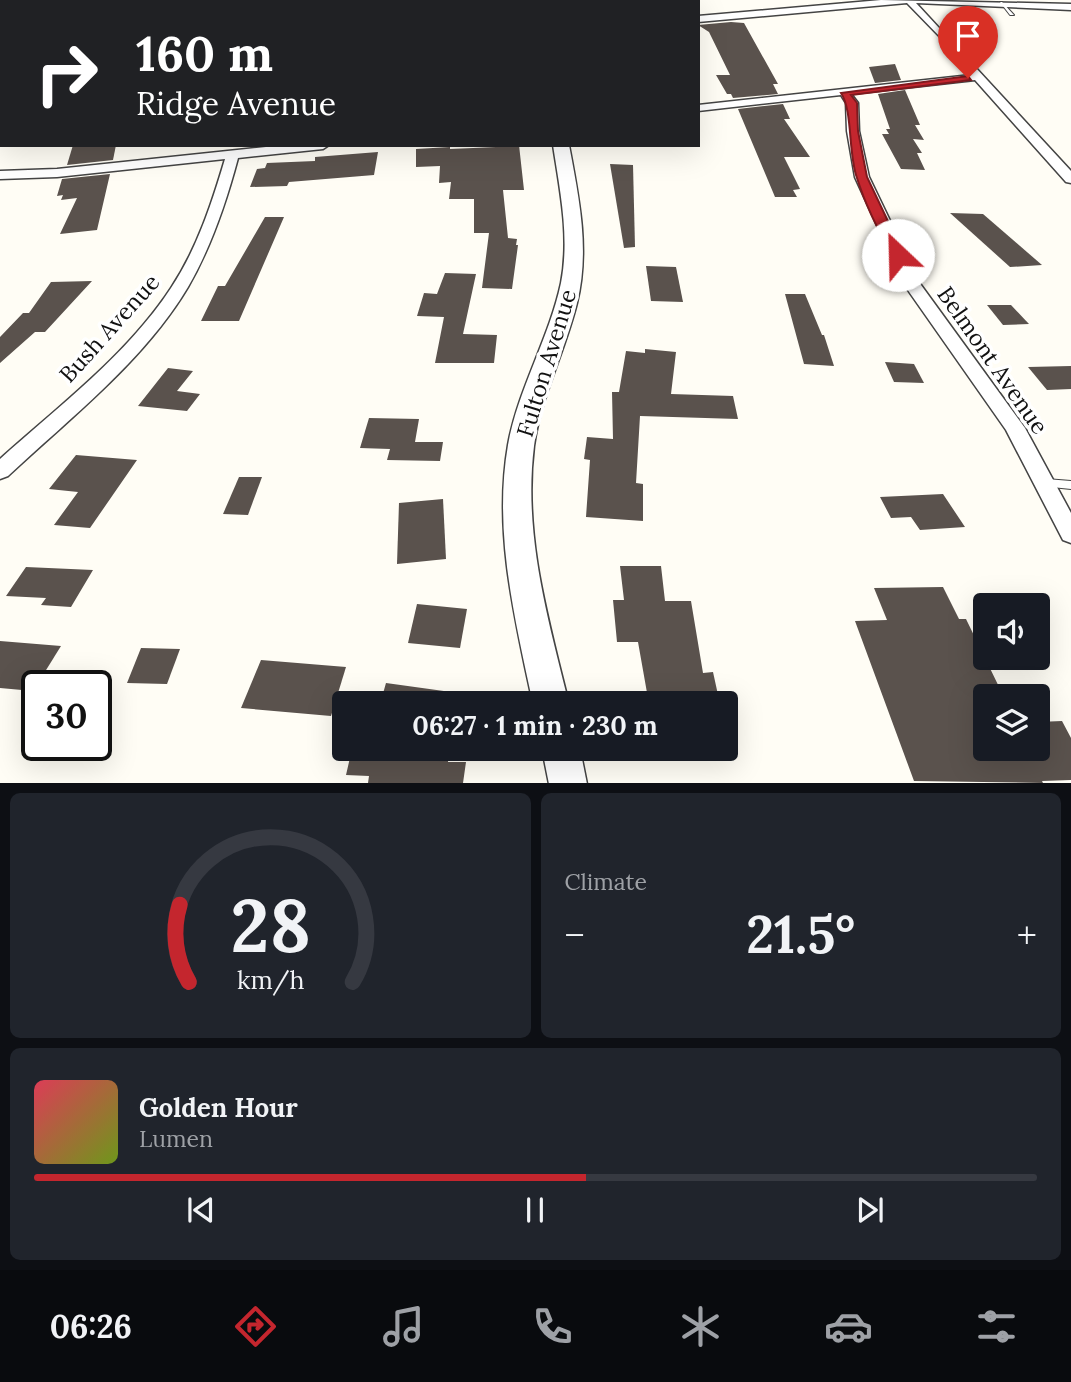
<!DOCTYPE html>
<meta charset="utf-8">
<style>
body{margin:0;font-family:Lora,serif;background:#20242c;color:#f1f3f6;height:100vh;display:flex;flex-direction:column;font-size:26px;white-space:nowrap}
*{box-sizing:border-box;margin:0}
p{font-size:23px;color:#9ea1a6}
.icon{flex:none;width:38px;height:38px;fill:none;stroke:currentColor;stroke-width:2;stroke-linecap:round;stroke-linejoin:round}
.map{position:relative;height:783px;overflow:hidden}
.side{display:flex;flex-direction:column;gap:10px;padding:10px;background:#0d0f14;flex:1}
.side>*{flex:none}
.top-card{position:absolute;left:0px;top:0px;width:700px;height:147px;box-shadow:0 7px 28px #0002;background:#202124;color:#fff;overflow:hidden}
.fabs{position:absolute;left:973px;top:593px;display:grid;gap:14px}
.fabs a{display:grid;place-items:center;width:77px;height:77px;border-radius:7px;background:#171b24;box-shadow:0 7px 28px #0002;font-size:35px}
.speed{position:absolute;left:21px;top:670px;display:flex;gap:14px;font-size:35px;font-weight:700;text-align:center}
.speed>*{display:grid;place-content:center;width:91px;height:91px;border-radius:50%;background:#171b24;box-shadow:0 7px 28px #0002;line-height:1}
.speed .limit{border:4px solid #111;border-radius:10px;background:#fff;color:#111}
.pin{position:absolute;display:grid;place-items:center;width:60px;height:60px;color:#fff;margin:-72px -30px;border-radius:50% 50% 50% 0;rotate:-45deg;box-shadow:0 0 7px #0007}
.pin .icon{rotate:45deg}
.me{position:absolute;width:77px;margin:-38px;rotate:336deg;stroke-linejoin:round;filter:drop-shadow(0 0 5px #0008)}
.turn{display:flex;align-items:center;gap:24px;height:147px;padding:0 21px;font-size:32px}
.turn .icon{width:91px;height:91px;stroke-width:2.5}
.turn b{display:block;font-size:49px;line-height:60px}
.big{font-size:52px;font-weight:700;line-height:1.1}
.side .widget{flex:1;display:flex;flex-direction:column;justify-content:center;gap:10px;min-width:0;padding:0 24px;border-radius:10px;background:#20242c}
.side .dial{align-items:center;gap:0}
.dial svg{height:182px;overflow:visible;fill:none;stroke:#363941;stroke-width:7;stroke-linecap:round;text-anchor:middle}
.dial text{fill:#f1f3f6;stroke:none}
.song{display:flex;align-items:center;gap:21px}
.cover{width:84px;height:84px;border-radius:10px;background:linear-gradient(135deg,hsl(350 70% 55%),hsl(80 70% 35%))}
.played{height:7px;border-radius:4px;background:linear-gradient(90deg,#c4262e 55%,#363941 55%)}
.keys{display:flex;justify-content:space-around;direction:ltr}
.heat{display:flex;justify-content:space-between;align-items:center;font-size:38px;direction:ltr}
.side .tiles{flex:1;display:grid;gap:10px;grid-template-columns:1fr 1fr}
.widget:last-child{grid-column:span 2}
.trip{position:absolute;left:332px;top:691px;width:406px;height:70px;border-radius:7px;background:#171b24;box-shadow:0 7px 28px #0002;font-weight:700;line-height:70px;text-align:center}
.menu{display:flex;height:112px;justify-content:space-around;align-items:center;background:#090b0e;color:#9ea1a6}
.menu .icon{width:49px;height:49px}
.menu .selected{color:#c4262e}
.menu b{font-size:32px;color:#f1f3f6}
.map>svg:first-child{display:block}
.building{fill:#5a524d}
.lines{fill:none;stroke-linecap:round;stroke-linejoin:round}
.service-casing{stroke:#444;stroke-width:2}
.minor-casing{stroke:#444;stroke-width:3}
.tertiary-casing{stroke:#444;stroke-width:3}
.service{fill:#fff;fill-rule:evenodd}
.minor{fill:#fff;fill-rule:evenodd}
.tertiary{fill:#fff;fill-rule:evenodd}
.route{fill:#c4262e;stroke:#7f191e;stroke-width:2}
.labels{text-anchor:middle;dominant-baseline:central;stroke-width:7;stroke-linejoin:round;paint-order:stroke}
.street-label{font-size:23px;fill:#111;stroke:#fff}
</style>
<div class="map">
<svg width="1071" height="784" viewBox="0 0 1071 784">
<rect width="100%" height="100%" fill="#fffdf5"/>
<g class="building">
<path d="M731,22L744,23L778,84H773L778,94L733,98L731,94H727L716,75H730L709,32L698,25Z"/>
<path d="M895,64L901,80L875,83L869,67Z"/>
<path d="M905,90L920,125H915L924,140L913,139L922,153H917L925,170L901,169L882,134H889L886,129H890L878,94Z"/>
<path d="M783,104L790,119H784L810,157H784L800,189L793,190L797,197H775L738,109Z"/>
<path d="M73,145H116L113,160L67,165Z"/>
<path d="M495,145H519L524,190H503L508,238L517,239L516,245H518L512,289L482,288L489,233H474V199H449L451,182L439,183L440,166L416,167V149L450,147V149L496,147Z"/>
<path d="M378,152L374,175L289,182L287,186L250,187L257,169L265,168L267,163L315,161V157Z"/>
<path d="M610,164L633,165L635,247L624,248Z"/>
<path d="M110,174L97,230L60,234L77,198L61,200L63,195L57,196L62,179Z"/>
<path d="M950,213L983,214L1042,265L1010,267Z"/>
<path d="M265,217H284L239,321H201L218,286H225Z"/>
<path d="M646,266L676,267L683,302L651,301Z"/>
<path d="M445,273L476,274L463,334L497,335L494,363H435L444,317L417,316L424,293L437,294Z"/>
<path d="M92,281L45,332H35L0,363V337L23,313H29L51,282Z"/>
<path d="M785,294H805L822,335H824L834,366L804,364Z"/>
<path d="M987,305H1011L1029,324L1003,325Z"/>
<path d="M645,349L676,352L671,394L733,396L738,419L640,416L636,483L643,484V521L586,517L590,460L584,459L587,437L613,439L612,392H619L626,351L645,353Z"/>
<path d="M885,362L914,364L924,383L894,382Z"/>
<path d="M1071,366V389L1047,390L1028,367Z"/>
<path d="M168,368L193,371L177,391L200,394L187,411L138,406Z"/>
<path d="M369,418L419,419L415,442H443L440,461L387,460L390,449L360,448Z"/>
<path d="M76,455L137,460L90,528L54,525L78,492L49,489Z"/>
<path d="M239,477H262L248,515L223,514Z"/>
<path d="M943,494L965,527L920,530L911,517L891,518L880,497Z"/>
<path d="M443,499L446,559L397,564L399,503Z"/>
<path d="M620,566H661L665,601H691L703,673L713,672L720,704H649L638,642H617L613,600H624Z"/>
<path d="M26,567L93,570L71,607L41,605L46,598L6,596Z"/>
<path d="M943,587L959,619H966L1002,693H985V749H1038V722L1062,721L1071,738V780L1042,781L1043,783L914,781L855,621L887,620L874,588Z"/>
<path d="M417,604L467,609L460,648L408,643Z"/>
<path d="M0,641L61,646L33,691L0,688Z"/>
<path d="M141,648L180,649L167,684L127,683Z"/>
<path d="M261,660L346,667L331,716L241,708Z"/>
<path d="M386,683L451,692L450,704H380Z"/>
<path d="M352,749H449L448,762H466L463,783H368L369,776L346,775Z"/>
</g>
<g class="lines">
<defs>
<g id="service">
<path d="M1000,2H1002L1014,15H1010Z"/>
<rect x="0" y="4" width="2" height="2"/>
<path d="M1046,479L1071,481V489L1042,486L1041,483L1042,480Z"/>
</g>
<g id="minor">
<path d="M290,0H322L288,2Z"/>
<path d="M881,0L1071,4V10L916,3L1071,171V183L1066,182L975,80L851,94L858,103L859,131L869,177L921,285L1025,428L1071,513V543L1063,540L1006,430L905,286L855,177L847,131L846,103L841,95L698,111V105L971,75L944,41L907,3L698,22V16Z"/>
<rect x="0" y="58" width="2" height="6"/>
<path d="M285,145H329L323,149L238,158C226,203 211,247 188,287C144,361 70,418 8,476L0,479V459C59,406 127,355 171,288C197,249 212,203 225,159L57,177L0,179V171L57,169Z"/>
</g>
<g id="tertiary">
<rect x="541" y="0" width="10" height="2"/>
<path d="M553,145H569C579,198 590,250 577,303C565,352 541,396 534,446C523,534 548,619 569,704H533C515,619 493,532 508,445C518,389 549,339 561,283C570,237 560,191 553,145Z"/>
<path d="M542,749H580L587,784H549Z"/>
</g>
</defs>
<use href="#service" class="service-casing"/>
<use href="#minor" class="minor-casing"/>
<use href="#tertiary" class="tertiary-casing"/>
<use href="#service" class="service"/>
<use href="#minor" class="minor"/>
<use href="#tertiary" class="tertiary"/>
</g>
<path class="route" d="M968,76L971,80L851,95L857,103L858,131L867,177L904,255L903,258H894C880,234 865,204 857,178C848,154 853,111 841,93Z"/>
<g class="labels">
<g class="street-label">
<text transform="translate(109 328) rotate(-48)">Bush Avenue</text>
<text transform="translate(993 360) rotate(55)">Belmont Avenue</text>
<text transform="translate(546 363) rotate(-73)">Fulton Avenue</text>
</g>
</g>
</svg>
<div class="fabs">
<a><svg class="icon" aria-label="sound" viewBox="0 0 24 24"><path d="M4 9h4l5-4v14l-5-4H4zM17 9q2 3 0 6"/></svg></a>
<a><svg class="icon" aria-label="layers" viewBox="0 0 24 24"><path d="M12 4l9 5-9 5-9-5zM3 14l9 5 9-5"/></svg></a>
</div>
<div class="speed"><div class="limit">30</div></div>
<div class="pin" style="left:968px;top:78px;background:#d93025"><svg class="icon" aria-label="arrive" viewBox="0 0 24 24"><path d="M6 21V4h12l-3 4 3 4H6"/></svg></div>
<svg class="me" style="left:898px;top:255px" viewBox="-20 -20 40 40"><circle r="19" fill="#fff"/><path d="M0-13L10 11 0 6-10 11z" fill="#c4262e"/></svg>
<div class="trip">06:27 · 1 min · 230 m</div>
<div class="top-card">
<div class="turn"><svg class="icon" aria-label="right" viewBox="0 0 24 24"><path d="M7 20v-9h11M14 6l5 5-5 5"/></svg><div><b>160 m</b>Ridge Avenue</div></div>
</div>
</div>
<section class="side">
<div class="tiles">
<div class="widget dial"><svg viewBox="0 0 100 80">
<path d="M14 69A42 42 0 1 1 86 69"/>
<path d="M14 69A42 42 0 0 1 10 35" stroke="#c4262e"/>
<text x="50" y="56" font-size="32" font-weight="700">28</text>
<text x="50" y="72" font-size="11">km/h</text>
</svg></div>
<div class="widget"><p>Climate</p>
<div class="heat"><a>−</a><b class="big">21.5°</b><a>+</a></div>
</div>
<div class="widget">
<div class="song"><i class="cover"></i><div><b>Golden Hour</b><p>Lumen</p></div></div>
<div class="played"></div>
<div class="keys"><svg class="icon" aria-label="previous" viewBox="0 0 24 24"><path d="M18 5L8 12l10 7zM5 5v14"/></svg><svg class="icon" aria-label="pause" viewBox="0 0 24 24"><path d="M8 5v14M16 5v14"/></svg><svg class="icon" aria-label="next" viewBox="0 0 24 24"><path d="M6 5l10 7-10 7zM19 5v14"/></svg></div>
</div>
</div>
</section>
<nav class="menu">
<b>06:26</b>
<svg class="icon selected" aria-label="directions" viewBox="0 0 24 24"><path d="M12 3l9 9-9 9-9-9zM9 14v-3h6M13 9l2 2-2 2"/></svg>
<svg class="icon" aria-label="music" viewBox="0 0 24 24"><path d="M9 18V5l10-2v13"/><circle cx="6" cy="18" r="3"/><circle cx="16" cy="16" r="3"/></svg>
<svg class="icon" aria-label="phone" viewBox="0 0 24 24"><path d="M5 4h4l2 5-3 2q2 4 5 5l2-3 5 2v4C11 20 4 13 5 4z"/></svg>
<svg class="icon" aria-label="climate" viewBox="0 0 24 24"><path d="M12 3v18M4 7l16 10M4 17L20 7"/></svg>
<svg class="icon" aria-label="car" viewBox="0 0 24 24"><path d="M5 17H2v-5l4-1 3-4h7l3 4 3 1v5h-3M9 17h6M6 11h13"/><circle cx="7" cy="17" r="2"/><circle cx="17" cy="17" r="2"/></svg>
<svg class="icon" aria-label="filters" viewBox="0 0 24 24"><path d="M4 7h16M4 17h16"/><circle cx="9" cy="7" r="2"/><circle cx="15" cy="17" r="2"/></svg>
</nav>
